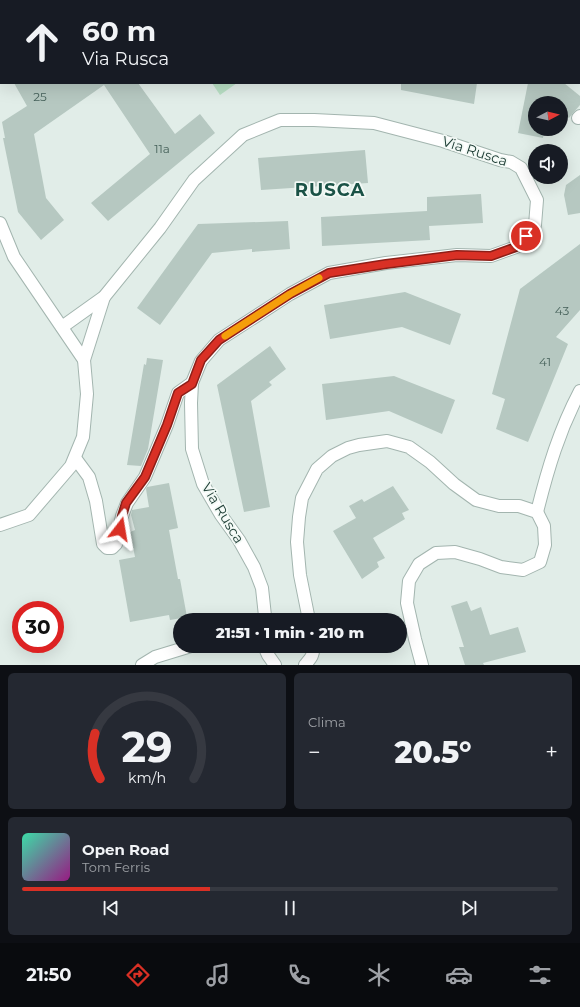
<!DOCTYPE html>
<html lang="it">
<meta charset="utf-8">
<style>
body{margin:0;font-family:Montserrat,sans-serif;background:#242831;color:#f1f3f6;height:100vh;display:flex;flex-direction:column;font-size:15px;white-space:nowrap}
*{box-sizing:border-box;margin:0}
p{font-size:13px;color:#9ea1a6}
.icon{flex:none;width:22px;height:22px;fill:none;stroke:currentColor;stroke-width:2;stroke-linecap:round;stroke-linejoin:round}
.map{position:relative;height:665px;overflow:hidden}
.sheet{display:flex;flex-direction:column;gap:8px;padding:8px;background:#0d0f14;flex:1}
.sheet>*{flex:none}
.banner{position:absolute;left:0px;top:0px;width:580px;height:84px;box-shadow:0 4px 16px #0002;background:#171b24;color:#f1f3f6;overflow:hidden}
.needle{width:26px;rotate:83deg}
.buttons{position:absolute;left:528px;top:96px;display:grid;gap:8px}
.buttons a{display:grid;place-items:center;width:40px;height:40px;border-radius:50%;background:#171b24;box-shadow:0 4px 16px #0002;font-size:20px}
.speed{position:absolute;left:12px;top:601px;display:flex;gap:8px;font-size:20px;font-weight:700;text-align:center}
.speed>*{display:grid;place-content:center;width:52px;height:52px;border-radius:50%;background:#171b24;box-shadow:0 4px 16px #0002;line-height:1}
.speed .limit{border:6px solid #d22;background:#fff;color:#111}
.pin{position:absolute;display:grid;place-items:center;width:34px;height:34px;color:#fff;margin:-17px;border:2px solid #fff;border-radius:50%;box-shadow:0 1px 4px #0007}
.me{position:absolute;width:44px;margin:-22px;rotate:14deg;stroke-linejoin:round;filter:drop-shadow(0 0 3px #0008)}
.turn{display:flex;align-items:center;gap:14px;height:84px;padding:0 16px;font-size:18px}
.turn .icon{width:52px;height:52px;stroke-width:2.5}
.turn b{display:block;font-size:28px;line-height:34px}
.big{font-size:30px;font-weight:800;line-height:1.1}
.sheet .card{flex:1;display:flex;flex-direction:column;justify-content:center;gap:6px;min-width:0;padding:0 14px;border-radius:6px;background:#242831}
.sheet .dial{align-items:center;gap:0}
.dial svg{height:104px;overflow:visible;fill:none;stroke:#363941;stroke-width:7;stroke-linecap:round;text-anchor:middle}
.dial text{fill:#f1f3f6;stroke:none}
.song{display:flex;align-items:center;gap:12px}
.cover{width:48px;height:48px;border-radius:6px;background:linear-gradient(135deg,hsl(160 70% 55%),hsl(310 70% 35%))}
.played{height:4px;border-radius:2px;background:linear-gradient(90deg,#d93025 35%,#363941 35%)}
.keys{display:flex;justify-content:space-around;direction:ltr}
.heat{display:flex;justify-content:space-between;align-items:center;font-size:22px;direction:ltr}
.sheet .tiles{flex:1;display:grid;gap:8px;grid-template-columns:1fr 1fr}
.card:last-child{grid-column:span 2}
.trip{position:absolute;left:173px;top:613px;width:234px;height:40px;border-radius:20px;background:#171b24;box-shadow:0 4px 16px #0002;font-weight:800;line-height:40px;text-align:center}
.menu{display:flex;height:64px;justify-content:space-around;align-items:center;background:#090b0e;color:#9ea1a6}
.menu .icon{width:28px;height:28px}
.menu .on{color:#d93025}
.menu b{font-size:18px;color:#f1f3f6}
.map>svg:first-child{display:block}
.green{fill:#b8dfc4}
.building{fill:#b6c8c1}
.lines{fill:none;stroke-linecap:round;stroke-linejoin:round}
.minor-casing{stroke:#a3b5af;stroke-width:14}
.minor{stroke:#fff;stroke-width:12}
.route-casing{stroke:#8d1f18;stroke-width:10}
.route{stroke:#d93025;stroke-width:7}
.slow{stroke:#f59e0b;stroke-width:7}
.labels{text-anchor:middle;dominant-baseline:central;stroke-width:3.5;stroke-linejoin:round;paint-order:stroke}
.number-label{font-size:12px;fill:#46615a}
.street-label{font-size:14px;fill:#203f37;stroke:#f2f9f5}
.district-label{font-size:18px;font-weight:bold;letter-spacing:1px;fill:#1a5246;stroke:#f2f9f5}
</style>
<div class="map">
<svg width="580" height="665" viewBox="0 0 580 665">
<rect width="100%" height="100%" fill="#e1ede8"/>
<g class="green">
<path d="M174,0H249L247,1H172Z"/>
<path d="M212,83H237L220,95Z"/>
</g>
<g class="building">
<path d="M14,83H138L175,134L200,114L215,133L108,221L91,203L150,154L104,85L34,134L46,198L64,220L41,240L18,212L3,138H5L2,122L27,106Z"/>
<path d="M401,83H477L474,104L401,90Z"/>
<path d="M528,83H564L580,96V105L573,113L569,118L561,112V103H535V129H552L551,133L544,132L543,138L518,133Z"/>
<path d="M365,150L368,183L261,190L258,158Z"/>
<path d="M580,175V213L568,215L564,195L566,185Z"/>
<path d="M481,194L483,223L429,226L430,240L322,246L321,217L427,211V197Z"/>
<path d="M288,221L290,249L252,252V249L212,253L160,325L137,308L198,224Z"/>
<path d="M580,244V310L556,337L568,344L528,442L496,429L505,399L492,394L520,289Z"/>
<path d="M405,292L461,314L450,345L402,327L330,339L324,305Z"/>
<path d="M270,346L286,369L269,382L272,385L251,401L270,507L244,512L217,385Z"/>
<path d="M147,358L163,360L148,449L141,466L127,465L144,364L146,365Z"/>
<path d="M394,376L455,400L442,434L389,411L326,420L322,384Z"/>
<path d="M169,483L178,528L169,530L178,579H180L187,617L170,620L169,615L130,622L119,560L135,557L130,532L135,530L131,515L132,510L149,507L146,489L147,487Z"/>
<path d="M393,486L409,510L402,513L405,519L373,538L385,558L377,562L379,567L362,579L333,531L356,518L349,506L362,499L364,502Z"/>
<path d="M467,601L471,611L481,607L490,635L518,627L526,652L483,663L484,665H465L459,647H464L451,606Z"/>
</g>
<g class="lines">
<defs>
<g id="minor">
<path d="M536,0L537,1"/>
<path d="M579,55L580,56"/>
<path d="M578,118L580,116"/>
<path d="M0,223L14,257L84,360L87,394L83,437L71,466L29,515L0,525"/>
<path d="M62,327L104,297L160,228L194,180L243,135L280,120H314L374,123L443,141L500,160L511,162L521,168L537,200L535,225L516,247L491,256L457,255L386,263L329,273L290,294L219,340L201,361L192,383L191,403L192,449L203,484L221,515L239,540L254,567L262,588L265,616V620"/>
<path d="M84,360L104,297"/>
<path d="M75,458L89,477L96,501L103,544L107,548H112L116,544L117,541L122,516L127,503L145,477L167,425L178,393L192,383"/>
<path d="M537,512C548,468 559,431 580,391"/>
<path d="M309,620L300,575L297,542L299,517L302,498L317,469L332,456L348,448L359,445L387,441L409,447L430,462L454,484L476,500L499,506H519L537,512L544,526L545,545L540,562L523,570L501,567L480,559L455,552L436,553L419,564L409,581L407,603L415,639L422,665"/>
<path d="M264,646L268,655L275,665"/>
<path d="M142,665L155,657L191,646"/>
<path d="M305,665C311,658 314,655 313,646"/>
</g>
</defs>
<use href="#minor" class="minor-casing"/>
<use href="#minor" class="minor"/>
</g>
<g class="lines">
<defs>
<path id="route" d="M120,529L122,516L126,503L145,477L167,425L178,393L192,384L201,360L219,340L290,294L329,273L386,264L457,255L491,256L516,247L526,236"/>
</defs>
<use href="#route" class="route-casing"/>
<use href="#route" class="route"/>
<path class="slow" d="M225,336L290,294L319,278"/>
</g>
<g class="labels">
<g class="number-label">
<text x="40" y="96">25</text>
<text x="162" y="148">11a</text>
<text x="562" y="310">43</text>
<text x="545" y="361">41</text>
</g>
<g class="street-label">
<text transform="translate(475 151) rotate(18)">Via Rusca</text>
<text transform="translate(223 513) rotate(59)">Via Rusca</text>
</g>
<g class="district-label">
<text x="330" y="190">RUSCA</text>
</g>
</g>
</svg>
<div class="buttons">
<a><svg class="needle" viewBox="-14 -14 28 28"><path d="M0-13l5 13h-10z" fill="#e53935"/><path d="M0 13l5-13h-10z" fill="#9ea1a6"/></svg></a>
<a><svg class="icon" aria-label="sound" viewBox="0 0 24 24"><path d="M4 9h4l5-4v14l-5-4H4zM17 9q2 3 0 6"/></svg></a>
</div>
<div class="speed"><div class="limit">30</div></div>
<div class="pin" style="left:526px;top:236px;background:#d93025"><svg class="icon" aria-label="arrive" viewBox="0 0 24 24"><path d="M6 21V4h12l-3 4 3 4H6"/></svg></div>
<svg class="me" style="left:120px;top:529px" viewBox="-20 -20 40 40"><path d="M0-17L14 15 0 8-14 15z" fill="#d93025" stroke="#fff" stroke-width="4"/></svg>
<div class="trip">21:51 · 1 min · 210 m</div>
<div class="banner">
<div class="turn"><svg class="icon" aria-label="ahead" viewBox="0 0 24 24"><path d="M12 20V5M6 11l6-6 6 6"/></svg><div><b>60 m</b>Via Rusca</div></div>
</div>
</div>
<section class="sheet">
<div class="tiles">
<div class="card dial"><svg viewBox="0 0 100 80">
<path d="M14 69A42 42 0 1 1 86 69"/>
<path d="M14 69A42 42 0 0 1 10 34" stroke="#d93025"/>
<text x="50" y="56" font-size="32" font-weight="700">29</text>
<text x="50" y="72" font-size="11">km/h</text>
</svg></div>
<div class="card"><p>Clima</p>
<div class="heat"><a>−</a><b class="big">20.5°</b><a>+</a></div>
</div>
<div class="card">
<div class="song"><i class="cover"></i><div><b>Open Road</b><p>Tom Ferris</p></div></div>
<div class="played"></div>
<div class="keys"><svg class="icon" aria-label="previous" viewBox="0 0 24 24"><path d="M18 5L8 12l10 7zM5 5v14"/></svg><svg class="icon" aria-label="pause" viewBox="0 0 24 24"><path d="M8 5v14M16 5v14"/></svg><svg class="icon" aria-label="next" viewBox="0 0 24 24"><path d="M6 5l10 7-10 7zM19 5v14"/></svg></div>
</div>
</div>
</section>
<nav class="menu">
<b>21:50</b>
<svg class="icon on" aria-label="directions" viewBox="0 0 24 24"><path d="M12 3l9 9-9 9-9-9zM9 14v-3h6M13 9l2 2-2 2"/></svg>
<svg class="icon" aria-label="music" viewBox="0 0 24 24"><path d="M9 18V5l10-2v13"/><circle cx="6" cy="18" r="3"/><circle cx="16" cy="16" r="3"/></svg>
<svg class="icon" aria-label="phone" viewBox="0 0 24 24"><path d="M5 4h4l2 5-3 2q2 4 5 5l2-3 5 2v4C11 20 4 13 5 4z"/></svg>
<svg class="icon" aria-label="climate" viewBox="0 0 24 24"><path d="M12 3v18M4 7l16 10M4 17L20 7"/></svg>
<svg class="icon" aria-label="car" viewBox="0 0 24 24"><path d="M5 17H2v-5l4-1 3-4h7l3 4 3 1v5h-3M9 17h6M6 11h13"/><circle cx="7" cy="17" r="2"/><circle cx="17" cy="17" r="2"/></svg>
<svg class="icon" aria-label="filters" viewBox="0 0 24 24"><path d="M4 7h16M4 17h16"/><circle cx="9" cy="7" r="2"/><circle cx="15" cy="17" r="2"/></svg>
</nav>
